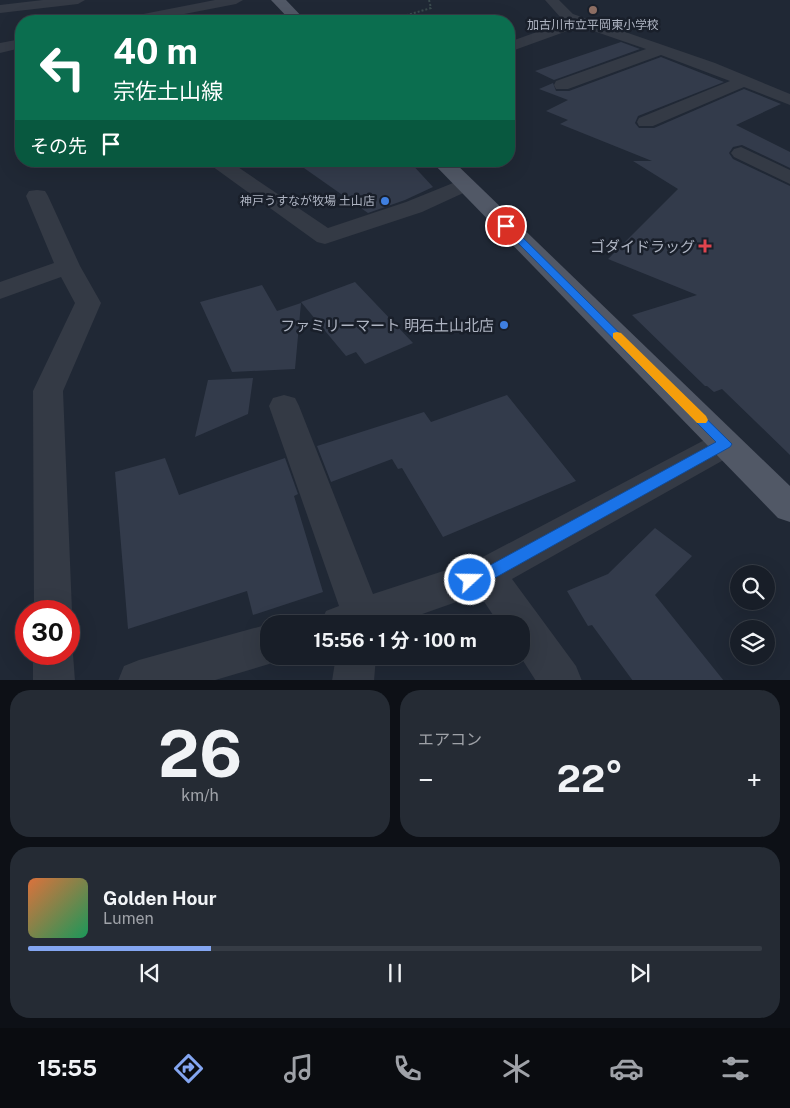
<!DOCTYPE html>
<html lang="ja">
<meta charset="utf-8">
<style>
body{margin:0;font-family:"Public Sans","Noto Sans JP",sans-serif;background:#252b34;color:#f1f3f6;height:100vh;display:flex;flex-direction:column;font-size:19px;white-space:nowrap}
*{box-sizing:border-box;margin:0}
p{font-size:16px;color:#9fa2a8}
.icon{flex:none;width:28px;height:28px;fill:none;stroke:currentColor;stroke-width:2;stroke-linecap:round;stroke-linejoin:round}
.map{position:relative;height:680px;overflow:hidden}
.side{display:flex;flex-direction:column;gap:10px;padding:10px;background:#0d1016;flex:1}
.side>*{flex:none}
.banner{position:absolute;left:15px;top:15px;width:500px;height:152px;border-radius:20px;box-shadow:0 5px 20px #0002,0 0 0 1px #363c45;background:#0b6e4f;color:#fff;overflow:hidden}
.tools{position:absolute;left:730px;top:565px;display:grid;gap:10px}
.tools a{display:grid;place-items:center;width:45px;height:45px;border-radius:50%;background:#181e28;box-shadow:0 5px 20px #0002,0 0 0 1px #363c45;font-size:25px}
.speed{position:absolute;left:15px;top:600px;display:flex;gap:10px;font-size:25px;font-weight:700;text-align:center}
.speed>*{display:grid;place-content:center;width:65px;height:65px;border-radius:50%;background:#181e28;box-shadow:0 5px 20px #0002,0 0 0 1px #363c45;line-height:1}
.speed .limit{border:8px solid #d22;background:#fff;color:#111}
.pin{position:absolute;display:grid;place-items:center;width:42px;height:42px;color:#fff;margin:-21px;border:2px solid #fff;border-radius:50%;box-shadow:0 1px 5px #0007}
.me{position:absolute;width:55px;margin:-28px;rotate:69deg;stroke-linejoin:round;filter:drop-shadow(0 0 4px #0008)}
.turn{display:flex;align-items:center;gap:18px;height:105px;padding:0 15px;font-size:22px}
.turn .icon{width:65px;height:65px;stroke-width:2.5}
.turn b{display:block;font-size:35px;line-height:42px}
.then{display:flex;align-items:center;height:48px;padding:0 15px;background:#0003;gap:10px;font-size:19px}
.big{font-size:38px;font-weight:700;line-height:1.1}
.side .card{flex:1;display:flex;flex-direction:column;justify-content:center;gap:8px;min-width:0;padding:0 18px;border-radius:20px;background:#252b34}
.side .dial{align-items:center;gap:0}
.dial b{font-size:65px;line-height:1}
.song{display:flex;align-items:center;gap:15px}
.cover{width:60px;height:60px;border-radius:8px;background:linear-gradient(135deg,hsl(20 70% 55%),hsl(150 70% 35%))}
.played{height:5px;border-radius:2px;background:linear-gradient(90deg,#84a6f1 25%,#363c45 25%)}
.keys{display:flex;justify-content:space-around;direction:ltr}
.heat{display:flex;justify-content:space-between;align-items:center;font-size:28px;direction:ltr}
.side .tiles{flex:1;display:grid;gap:10px;grid-template-columns:1fr 1fr}
.card:last-child{grid-column:span 2}
.trip{position:absolute;left:260px;top:615px;width:270px;height:50px;border-radius:20px;background:#181e28;box-shadow:0 5px 20px #0002,0 0 0 1px #363c45;font-weight:700;line-height:50px;text-align:center}
.tabs{display:flex;height:80px;justify-content:space-around;align-items:center;background:#0a0c10;color:#9fa2a8}
.tabs .icon{width:35px;height:35px}
.tabs .current{color:#84a6f1}
.tabs b{font-size:22px;color:#f1f3f6}
.map>svg:first-child{display:block}
.building{fill:#333b4b}
.lines{fill:none;stroke-linecap:round;stroke-linejoin:round}
.path{stroke:#3b4b4e;stroke-width:2;stroke-dasharray:2 2;stroke-linecap:butt}
.minor{fill:#343a45;fill-rule:evenodd}
.major{fill:#515866;fill-rule:evenodd}
.route{fill:#1a73e8;stroke:#114b97}
.slow{fill:#f59e0b}
.education-dot{fill:#8d6e63;stroke:#191f2a;stroke-width:2}
.shop-dot{fill:#3f7fe0;stroke:#191f2a;stroke-width:2}
.health-dot{fill:#e0444e;stroke:#191f2a;stroke-width:2}
.labels{text-anchor:middle;dominant-baseline:central;stroke-width:5;stroke-linejoin:round;paint-order:stroke}
.far-poi-label{font-size:12px;fill:#aeb4c2;stroke:#191f2a}
.poi-label{font-size:15px;fill:#aeb4c2;stroke:#191f2a;text-anchor:end}
</style>
<div class="map">
<svg width="790" height="681" viewBox="0 0 790 681">
<rect width="100%" height="100%" fill="#202835"/>
<g class="building">
<path d="M621,42L640,49L554,80L535,71Z"/>
<path d="M661,57L724,82L638,116L635,123L639,128H654L744,89L781,104L736,125L790,152V168L742,145L733,147L729,153L733,159L790,186V455L722,389L714,392L707,386H705L632,315L697,295L608,259L678,189L633,161H652L560,124L568,120L546,111L568,100L539,89L553,83L556,91H569Z"/>
<path d="M294,161H409L433,187L405,200L368,213Z"/>
<path d="M355,282L413,343L365,364L356,352L346,356L301,302Z"/>
<path d="M262,285L277,311L301,303L295,369L232,372L200,302Z"/>
<path d="M253,378L248,414L195,437L208,380Z"/>
<path d="M507,395L576,481L443,537L402,468L398,469L392,459L331,482L317,446L424,412L431,422Z"/>
<path d="M165,458L179,495L285,458L298,494L294,496L323,592L253,615L247,591L128,629L115,472Z"/>
<path d="M655,528L692,556L655,595L724,681H633L592,625L588,626L567,591L608,574Z"/>
</g>
<g class="lines">
<path class="path" d="M387,21L431,8L429,0"/>
<g class="minor">
<path d="M43,0H85L78,4L0,13V5Z"/>
<path d="M215,0H243L236,4L148,21H121L128,17Z"/>
<path d="M545,0H559L573,14L715,63L790,94V105L744,87L653,126H639L637,122L639,118L730,81L661,55L568,89H556L554,85L556,81L646,49L573,24L570,30L509,52V42L559,24L561,18Z"/>
<path d="M21,39V48L0,53V43Z"/>
<path d="M741,147L790,170V184L734,157L731,153L734,149Z"/>
<path d="M205,161H229L328,228L406,202L458,181L465,179L472,181L476,185L472,189L422,212L325,244L317,242Z"/>
<path d="M37,190L45,191L48,196L80,266L101,303L63,391L72,611L69,619V611H34L33,391L75,303L61,277L0,299V282L54,263L26,196L29,191Z"/>
<path d="M284,395L295,398L299,406L373,594L477,560L714,435L725,432L736,435L741,444L736,453L512,579L576,666L582,681H536L520,656L521,624H499L479,594L394,624H320L326,611L339,606L269,406L273,398Z"/>
<path d="M269,624V656H284L269,664L212,681H118L124,666L139,660Z"/>
<path d="M69,643L73,654L75,681H33V654H69Z"/>
<path d="M336,656H376L374,681H332Z"/>
</g>
<g class="major">
<path d="M271,0H286L306,21H291Z"/>
<path d="M431,161H453L790,486V522L778,518Z"/>
</g>
</g>
<path class="route" d="M503,224H509L732,444L730,447L493,579L470,587L464,585L462,580L464,575L483,569L716,442L503,228Z"/>
<path class="slow" d="M617,332L621,333L706,416L708,420L706,423H697L613,338V333Z"/>
<circle class="education-dot" cx="593" cy="10" r="5"/>
<g class="shop-dot">
<circle cx="385" cy="201" r="5"/>
<circle cx="504" cy="325" r="5"/>
</g>
<path class="health-dot" d="M702.5 238.5h5v5h5v5h-5v5h-5v-5h-5v-5h5z"/>
<g class="labels">
<g class="far-poi-label">
<text x="593" y="25">加古川市立平岡東小学校</text>
<text x="375" y="201" text-anchor="end">神戸うすなが牧場 土山店</text>
</g>
<g class="poi-label">
<text x="695" y="246">ゴダイドラッグ</text>
<text x="494" y="325">ファミリーマート 明石土山北店</text>
</g>
</g>
</svg>
<div class="tools">
<a><svg class="icon" aria-label="search" viewBox="0 0 24 24"><circle cx="10" cy="10" r="6"/><path d="M15 15l6 6"/></svg></a>
<a><svg class="icon" aria-label="layers" viewBox="0 0 24 24"><path d="M12 4l9 5-9 5-9-5zM3 14l9 5 9-5"/></svg></a>
</div>
<div class="speed"><div class="limit">30</div></div>
<div class="pin" style="left:506px;top:226px;background:#d93025"><svg class="icon" aria-label="arrive" viewBox="0 0 24 24"><path d="M6 21V4h12l-3 4 3 4H6"/></svg></div>
<svg class="me" style="left:470px;top:580px" viewBox="-20 -20 40 40"><circle r="17" fill="#1a73e8" stroke="#fff" stroke-width="3"/><path d="M0-11L8 9 0 5-8 9z" fill="#fff"/></svg>
<div class="trip">15:56 · 1 分 · 100 m</div>
<div class="banner">
<div class="turn"><svg class="icon" aria-label="left" viewBox="0 0 24 24"><path d="M17 20v-9H6M10 6l-5 5 5 5"/></svg><div><b>40 m</b>宗佐土山線</div></div>
<div class="then">その先<svg class="icon" aria-label="arrive" viewBox="0 0 24 24"><path d="M6 21V4h12l-3 4 3 4H6"/></svg></div>
</div>
</div>
<section class="side">
<div class="tiles">
<div class="card dial"><b>26</b><p>km/h</p></div>
<div class="card"><p>エアコン</p>
<div class="heat"><a>−</a><b class="big">22°</b><a>+</a></div>
</div>
<div class="card">
<div class="song"><i class="cover"></i><div><b>Golden Hour</b><p>Lumen</p></div></div>
<div class="played"></div>
<div class="keys"><svg class="icon" aria-label="previous" viewBox="0 0 24 24"><path d="M18 5L8 12l10 7zM5 5v14"/></svg><svg class="icon" aria-label="pause" viewBox="0 0 24 24"><path d="M8 5v14M16 5v14"/></svg><svg class="icon" aria-label="next" viewBox="0 0 24 24"><path d="M6 5l10 7-10 7zM19 5v14"/></svg></div>
</div>
</div>
</section>
<nav class="tabs">
<b>15:55</b>
<svg class="icon current" aria-label="directions" viewBox="0 0 24 24"><path d="M12 3l9 9-9 9-9-9zM9 14v-3h6M13 9l2 2-2 2"/></svg>
<svg class="icon" aria-label="music" viewBox="0 0 24 24"><path d="M9 18V5l10-2v13"/><circle cx="6" cy="18" r="3"/><circle cx="16" cy="16" r="3"/></svg>
<svg class="icon" aria-label="phone" viewBox="0 0 24 24"><path d="M5 4h4l2 5-3 2q2 4 5 5l2-3 5 2v4C11 20 4 13 5 4z"/></svg>
<svg class="icon" aria-label="climate" viewBox="0 0 24 24"><path d="M12 3v18M4 7l16 10M4 17L20 7"/></svg>
<svg class="icon" aria-label="car" viewBox="0 0 24 24"><path d="M5 17H2v-5l4-1 3-4h7l3 4 3 1v5h-3M9 17h6M6 11h13"/><circle cx="7" cy="17" r="2"/><circle cx="17" cy="17" r="2"/></svg>
<svg class="icon" aria-label="filters" viewBox="0 0 24 24"><path d="M4 7h16M4 17h16"/><circle cx="9" cy="7" r="2"/><circle cx="15" cy="17" r="2"/></svg>
</nav>
